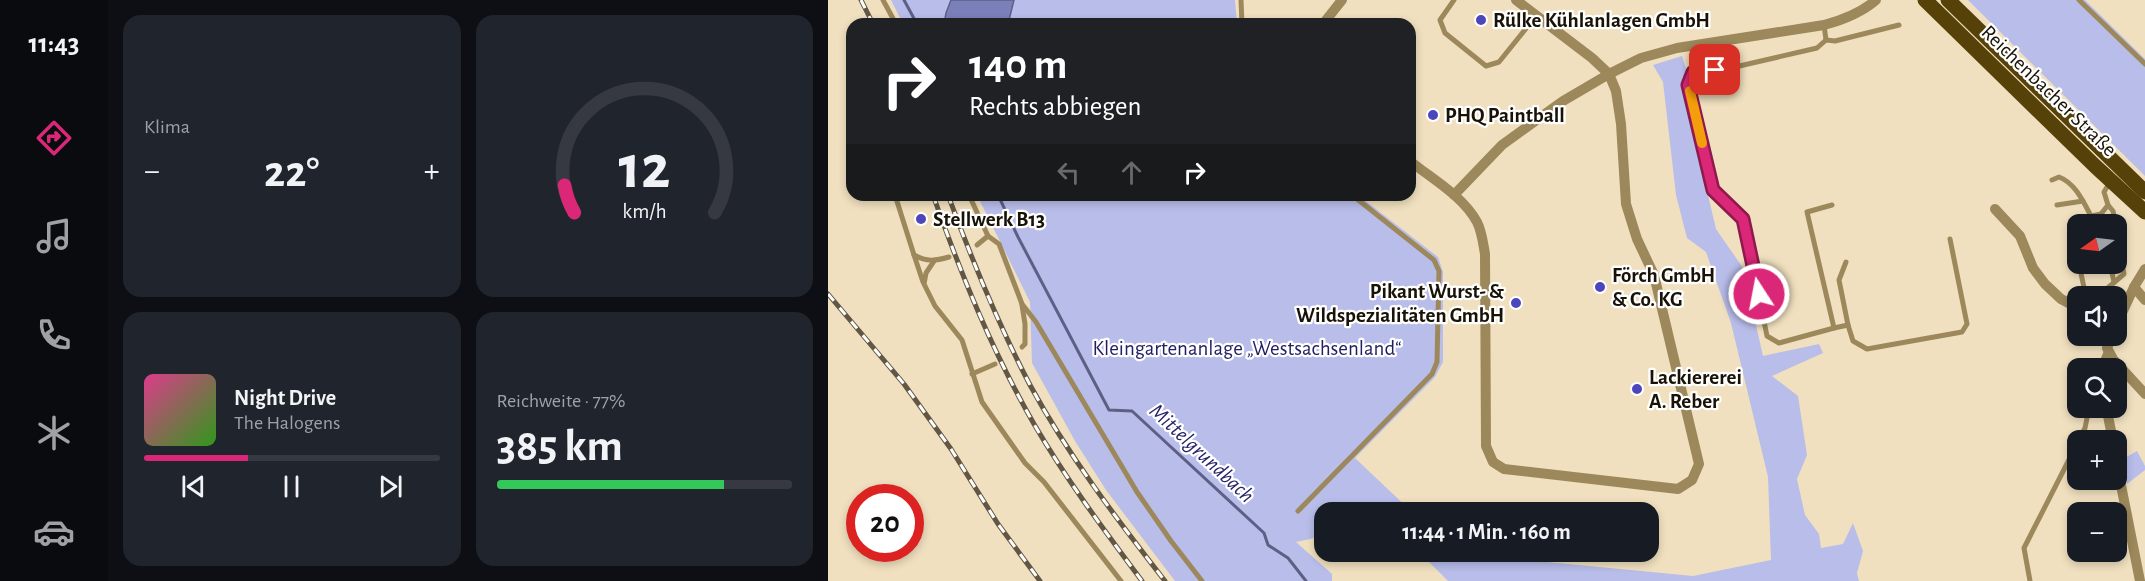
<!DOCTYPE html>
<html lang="de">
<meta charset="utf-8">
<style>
body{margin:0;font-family:"Alegreya Sans",sans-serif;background:#20242c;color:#f1f3f6;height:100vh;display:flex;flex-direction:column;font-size:22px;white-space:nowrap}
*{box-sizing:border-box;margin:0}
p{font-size:20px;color:#9ea1a6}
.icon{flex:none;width:33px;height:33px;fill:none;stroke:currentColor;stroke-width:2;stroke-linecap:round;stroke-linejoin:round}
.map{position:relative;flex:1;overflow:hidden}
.sheet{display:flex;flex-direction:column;gap:15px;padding:15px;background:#0d0f14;width:720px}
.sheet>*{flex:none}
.hud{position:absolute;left:18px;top:18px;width:570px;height:183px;border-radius:18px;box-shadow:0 3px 9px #0003;background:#202124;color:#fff;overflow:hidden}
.needle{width:39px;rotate:256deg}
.controls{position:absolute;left:1239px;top:214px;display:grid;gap:12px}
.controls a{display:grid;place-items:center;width:60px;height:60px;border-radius:12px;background:#171b24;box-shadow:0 3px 9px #0003;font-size:30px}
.speed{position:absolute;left:18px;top:484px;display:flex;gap:12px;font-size:30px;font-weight:700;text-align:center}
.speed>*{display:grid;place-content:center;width:78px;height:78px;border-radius:50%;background:#171b24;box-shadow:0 3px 9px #0003;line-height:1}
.speed .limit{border:9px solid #d22;background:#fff;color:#111}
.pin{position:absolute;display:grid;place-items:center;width:51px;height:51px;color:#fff;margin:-26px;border-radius:12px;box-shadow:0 3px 9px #0006}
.me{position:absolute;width:66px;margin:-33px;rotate:349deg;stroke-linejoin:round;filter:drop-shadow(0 0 4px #0008)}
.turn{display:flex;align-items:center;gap:21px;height:126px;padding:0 24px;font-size:27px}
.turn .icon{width:78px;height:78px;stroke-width:2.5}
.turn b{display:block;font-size:42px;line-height:51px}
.lanes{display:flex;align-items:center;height:57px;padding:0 24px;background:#0003;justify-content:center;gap:30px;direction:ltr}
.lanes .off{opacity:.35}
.big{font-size:45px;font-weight:700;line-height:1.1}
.sheet .tile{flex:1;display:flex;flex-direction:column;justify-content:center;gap:9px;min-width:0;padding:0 21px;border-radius:18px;background:#20242c}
.sheet .dial{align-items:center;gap:0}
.dial svg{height:156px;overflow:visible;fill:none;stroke:#363941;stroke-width:7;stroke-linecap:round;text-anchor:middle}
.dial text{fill:#f1f3f6;stroke:none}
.song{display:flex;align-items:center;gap:18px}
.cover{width:72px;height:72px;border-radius:9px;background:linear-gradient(135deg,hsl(330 70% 55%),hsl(110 70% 35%))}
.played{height:6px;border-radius:3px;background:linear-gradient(90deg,#db2777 35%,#363941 35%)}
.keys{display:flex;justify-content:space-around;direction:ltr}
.heat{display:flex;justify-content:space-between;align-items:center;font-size:33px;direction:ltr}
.charge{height:9px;border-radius:4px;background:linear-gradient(90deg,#34c759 77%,#363941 0)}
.sheet .tiles{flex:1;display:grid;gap:15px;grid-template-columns:repeat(2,1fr)}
.trip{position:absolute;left:486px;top:502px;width:345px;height:60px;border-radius:18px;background:#171b24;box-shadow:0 3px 9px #0003;font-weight:700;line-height:60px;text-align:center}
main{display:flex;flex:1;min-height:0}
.tab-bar{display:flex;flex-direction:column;width:108px;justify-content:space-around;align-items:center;background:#090b0e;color:#9ea1a6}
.tab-bar .icon{width:42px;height:42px}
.tab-bar .on{color:#db2777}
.tab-bar b{font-size:27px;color:#f1f3f6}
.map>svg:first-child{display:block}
.green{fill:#b8bdea}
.water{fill:#7a80b9;stroke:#5d5f84;stroke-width:1.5}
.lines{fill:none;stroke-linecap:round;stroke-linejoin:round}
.stream{stroke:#5d5f84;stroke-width:3}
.lane{stroke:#9c885b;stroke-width:5}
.street{stroke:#9c885b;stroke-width:10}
.primary{stroke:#564108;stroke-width:15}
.rail-casing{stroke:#615744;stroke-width:5}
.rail{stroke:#fff;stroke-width:3;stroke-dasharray:9;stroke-linecap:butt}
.route-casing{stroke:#8e194d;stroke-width:15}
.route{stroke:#db2777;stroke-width:10}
.slow{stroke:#f59e0b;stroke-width:10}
.poi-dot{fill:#4c46bc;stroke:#fff;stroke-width:2}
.labels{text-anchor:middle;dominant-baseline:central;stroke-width:4.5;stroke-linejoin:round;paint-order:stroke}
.poi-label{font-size:21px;font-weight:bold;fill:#191307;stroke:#fff;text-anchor:start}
.street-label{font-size:21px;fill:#191307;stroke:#fff}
.park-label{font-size:21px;fill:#231e63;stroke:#fff}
.water-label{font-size:22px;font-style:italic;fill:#28246a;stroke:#fff}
</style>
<main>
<nav class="tab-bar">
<b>11:43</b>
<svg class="icon on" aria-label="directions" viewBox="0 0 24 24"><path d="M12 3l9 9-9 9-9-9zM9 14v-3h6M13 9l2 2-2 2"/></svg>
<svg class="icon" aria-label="music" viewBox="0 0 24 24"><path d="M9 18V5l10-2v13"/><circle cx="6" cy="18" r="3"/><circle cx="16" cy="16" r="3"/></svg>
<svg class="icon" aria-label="phone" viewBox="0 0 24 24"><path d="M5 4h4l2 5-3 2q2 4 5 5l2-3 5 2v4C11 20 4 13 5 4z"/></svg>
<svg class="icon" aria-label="climate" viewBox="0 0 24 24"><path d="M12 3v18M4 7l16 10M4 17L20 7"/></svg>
<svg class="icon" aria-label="car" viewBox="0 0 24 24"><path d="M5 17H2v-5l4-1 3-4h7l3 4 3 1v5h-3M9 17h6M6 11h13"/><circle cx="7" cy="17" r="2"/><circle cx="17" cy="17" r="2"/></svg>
</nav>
<section class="sheet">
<div class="tiles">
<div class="tile"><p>Klima</p>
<div class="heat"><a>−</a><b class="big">22°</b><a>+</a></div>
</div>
<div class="tile dial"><svg viewBox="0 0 100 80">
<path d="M14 69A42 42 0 1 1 86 69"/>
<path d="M14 69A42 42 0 0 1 9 55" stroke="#db2777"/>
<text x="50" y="56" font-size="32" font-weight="700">12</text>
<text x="50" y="72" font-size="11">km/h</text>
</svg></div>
<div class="tile">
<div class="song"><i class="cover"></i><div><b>Night Drive</b><p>The Halogens</p></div></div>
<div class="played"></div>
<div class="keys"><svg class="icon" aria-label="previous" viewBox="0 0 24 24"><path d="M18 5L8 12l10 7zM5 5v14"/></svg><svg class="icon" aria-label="pause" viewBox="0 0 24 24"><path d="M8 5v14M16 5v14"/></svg><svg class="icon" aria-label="next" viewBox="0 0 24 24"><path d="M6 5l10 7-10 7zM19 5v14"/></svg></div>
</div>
<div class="tile"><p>Reichweite · 77%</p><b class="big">385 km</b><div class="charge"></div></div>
</div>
</section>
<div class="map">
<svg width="1317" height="581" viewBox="0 0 1317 581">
<rect width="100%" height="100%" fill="#f0e0bf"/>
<g class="green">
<path d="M63,0H123L118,13L116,24H75Z"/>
<path d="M186,0H407L409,24H180Z"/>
<path d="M1140,0H1257L1317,59V176Z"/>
<path d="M854,56L858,68L854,85L888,229L915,268L935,356L991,344L995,353L944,376L970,396L979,455L969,479L977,515L991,534L993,548L1015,544L1025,523L1035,551L1029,573L1031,581H620L599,560L574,557L561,552H640L668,557L865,576L943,560L940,477L903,323L878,252L859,238L848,195L835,82L825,65Z"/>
<path d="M149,195H530L610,257L615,272V362L607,377L527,458L585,513H496V536L468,542L504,574V581H347L278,490L247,441L204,363L202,302Z"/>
<path d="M1309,451L1317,466V470L1299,484L1295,459Z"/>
</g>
<path class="water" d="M123,0H186L180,24H116L118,13Z"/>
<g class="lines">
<g class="stream">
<path d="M76,0L89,24"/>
<path d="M170,195L190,237L281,410L304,411L436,533L440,545L460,558L478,581"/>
</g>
<g class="lane">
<path d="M55,0L68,24"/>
<path d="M413,0L414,24"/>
<path d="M626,0L612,20L617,33L658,66L671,62L708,16"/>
<path d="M1251,0L1317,64"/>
<path d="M996,25L998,40L1007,41L1071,25"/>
<path d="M998,40L989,48L894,70L874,68L865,72L860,85L885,190L915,219L939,336L951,343L1006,328L979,212L1004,205"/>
<path d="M1224,180L1231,177C1247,183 1255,201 1263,216"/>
<path d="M67,195L86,255C99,262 107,261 121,257"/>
<path d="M141,195L160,236L171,244L194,304L208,322L309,492L343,541L374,581"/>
<path d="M1229,205L1255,201"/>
<path d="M1280,205L1285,211L1288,225"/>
<path d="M1273,214L1275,225"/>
<path d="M149,245L160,236"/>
<path d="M86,255L95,282"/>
<path d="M1250,255L1243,226L1249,219L1273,214L1280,205L1276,192L1282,182"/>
<path d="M106,261L98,273L96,284L107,306L134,340L154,402L197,463L216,482L293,581"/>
<path d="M1018,262L1011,280L1020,325"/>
<path d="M1251,264L1258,297"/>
<path d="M1282,264L1286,282"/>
<path d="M1258,296L1275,292L1296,274L1288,230"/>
<path d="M194,305L197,324V344L194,347"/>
<path d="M1006,328L1020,325L1025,341L1039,349L1134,332L1139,324L1122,239"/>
<path d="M1271,369L1279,350"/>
<path d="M144,374L167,364"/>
<path d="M1250,441L1257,428L1261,408"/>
<path d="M470,511L604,374L609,362L611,271L606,260L524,195"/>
<path d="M1202,581L1196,548L1250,442"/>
</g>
<g class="street">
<path d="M495,24L514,0"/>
<path d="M582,161C604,179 635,196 649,222C654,232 655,243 657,254L658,446L665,462L676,469L850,489L864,480L871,464L826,275L809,239L798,204L793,124L788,91L781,74L764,58L688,0"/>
<path d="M626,195L674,145L735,101L781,74L813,58L849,48L996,25C1015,20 1033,13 1048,0"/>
<path d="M1167,209L1192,236L1205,268L1217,284L1233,299L1250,308"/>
<path d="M1306,287L1317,300"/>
<path d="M1288,326L1306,287L1317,269"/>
<path d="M1284,336L1279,348L1285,359L1317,394"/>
<path d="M1281,408L1280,416L1285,441"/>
<path d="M1288,460L1312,581"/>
</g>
<g class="primary">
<path d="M1097,0L1267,166L1317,212"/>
<path d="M1120,0L1317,192"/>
</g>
<defs>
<g id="rail">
<path d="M33,0L45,24"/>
<path d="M105,195C133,274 164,351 206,424C238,479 276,530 314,581"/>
<path d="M120,195C144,260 170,324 202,385C240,455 288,518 337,581"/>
<path d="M0,294L76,384L123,449L170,524L212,581"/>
</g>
</defs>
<use href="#rail" class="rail-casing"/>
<use href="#rail" class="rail"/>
</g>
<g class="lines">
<defs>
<path id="route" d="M887,70L874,68L865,72L860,85L885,190L915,219L931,294"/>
</defs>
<use href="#route" class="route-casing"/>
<use href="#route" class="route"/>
<path class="slow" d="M862,91L874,143"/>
</g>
<g class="poi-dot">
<circle cx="653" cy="20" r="6"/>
<circle cx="605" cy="115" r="6"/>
<circle cx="93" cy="219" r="6"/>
<circle cx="772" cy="287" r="6"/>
<circle cx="688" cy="303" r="6"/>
<circle cx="809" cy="389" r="6"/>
</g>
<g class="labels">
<g class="poi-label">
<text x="665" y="20">Rülke Kühlanlagen GmbH</text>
<text x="617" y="115">PHQ Paintball</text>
<text x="105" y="219">Stellwerk B13</text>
<text x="784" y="275">Förch GmbH<tspan x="784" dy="24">&amp; Co. KG</tspan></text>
<text x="676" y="291" text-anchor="end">Pikant Wurst- &amp;<tspan x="676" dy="24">Wildspezialitäten GmbH</tspan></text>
<text x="821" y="377">Lackiererei<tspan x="821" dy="24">A. Reber</tspan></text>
</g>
<g class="street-label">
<text transform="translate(1221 91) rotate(44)">Reichenbacher Straße</text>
</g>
<g class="park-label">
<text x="419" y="348">Kleingartenanlage „Westsachsenland“</text>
</g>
<g class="water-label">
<text transform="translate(374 453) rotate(43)">Mittelgrundbach</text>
</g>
</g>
</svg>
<div class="controls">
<a><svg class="needle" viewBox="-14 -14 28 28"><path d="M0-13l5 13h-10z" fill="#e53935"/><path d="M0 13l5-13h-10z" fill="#9ea1a6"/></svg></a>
<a><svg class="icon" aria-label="sound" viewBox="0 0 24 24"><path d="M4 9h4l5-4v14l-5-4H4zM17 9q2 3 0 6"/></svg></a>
<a><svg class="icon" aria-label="search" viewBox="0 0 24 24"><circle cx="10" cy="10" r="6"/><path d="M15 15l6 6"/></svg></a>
<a>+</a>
<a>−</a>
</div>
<div class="speed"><div class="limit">20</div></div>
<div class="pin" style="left:887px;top:70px;background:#d93025"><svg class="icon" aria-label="arrive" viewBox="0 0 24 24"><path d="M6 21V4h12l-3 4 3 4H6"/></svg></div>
<svg class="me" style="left:931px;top:294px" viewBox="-20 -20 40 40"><circle r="17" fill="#db2777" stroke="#fff" stroke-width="3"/><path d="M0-11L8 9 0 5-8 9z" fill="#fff"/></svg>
<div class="trip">11:44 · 1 Min. · 160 m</div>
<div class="hud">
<div class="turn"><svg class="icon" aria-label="right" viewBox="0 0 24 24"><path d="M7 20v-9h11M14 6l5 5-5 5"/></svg><div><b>140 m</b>Rechts abbiegen</div></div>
<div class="lanes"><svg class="icon off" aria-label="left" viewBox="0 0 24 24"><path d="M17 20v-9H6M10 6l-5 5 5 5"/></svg><svg class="icon off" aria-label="ahead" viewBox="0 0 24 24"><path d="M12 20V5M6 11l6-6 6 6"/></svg><svg class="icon" aria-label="right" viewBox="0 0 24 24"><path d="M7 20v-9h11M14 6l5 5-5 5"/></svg></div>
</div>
</div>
</main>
